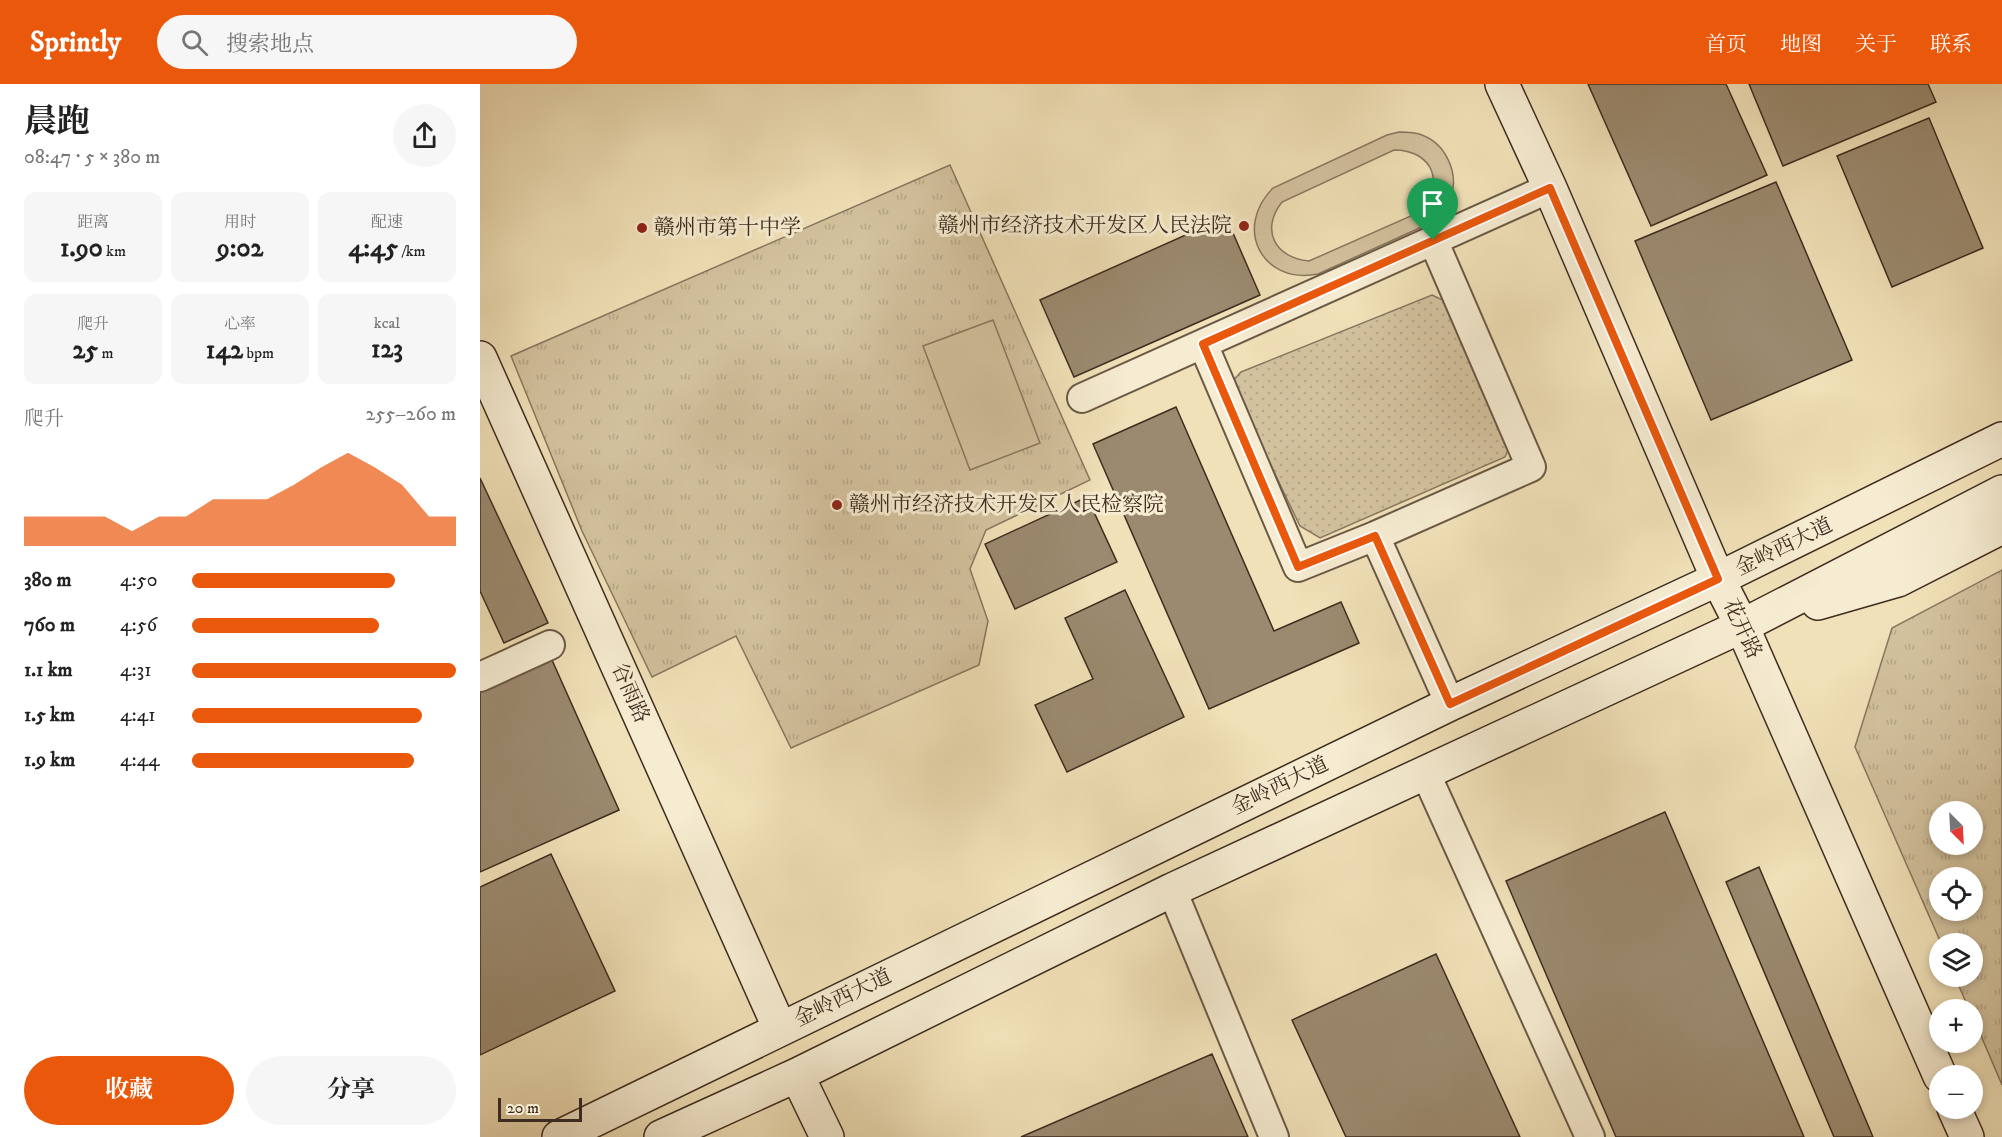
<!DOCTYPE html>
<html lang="zh">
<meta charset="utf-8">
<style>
body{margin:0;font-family:"IM FELL DW Pica","Noto Serif SC",serif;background:#f6f6f6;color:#222;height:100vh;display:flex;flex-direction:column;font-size:22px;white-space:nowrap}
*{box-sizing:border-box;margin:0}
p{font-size:20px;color:#767676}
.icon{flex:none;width:33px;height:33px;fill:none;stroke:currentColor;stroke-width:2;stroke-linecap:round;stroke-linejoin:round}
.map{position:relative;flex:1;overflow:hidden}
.sheet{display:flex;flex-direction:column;background:#fff;width:480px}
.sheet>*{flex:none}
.needle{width:39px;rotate:156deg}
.buttons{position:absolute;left:1449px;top:717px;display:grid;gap:12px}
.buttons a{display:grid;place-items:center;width:54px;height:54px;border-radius:50%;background:#fff;box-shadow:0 3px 9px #0003;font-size:30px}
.scale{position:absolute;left:18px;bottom:15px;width:84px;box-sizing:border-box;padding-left:6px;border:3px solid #3e2c20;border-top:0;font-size:16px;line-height:21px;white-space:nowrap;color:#3e2c20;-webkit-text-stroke:4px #f6ecd1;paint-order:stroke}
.pin{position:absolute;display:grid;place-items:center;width:51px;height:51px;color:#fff;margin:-62px -26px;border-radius:50% 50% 50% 0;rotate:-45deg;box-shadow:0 0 6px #0007}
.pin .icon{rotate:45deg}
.round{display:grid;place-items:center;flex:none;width:63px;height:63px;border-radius:32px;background:#f6f6f6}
.overview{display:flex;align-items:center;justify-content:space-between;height:102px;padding:0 24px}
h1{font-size:33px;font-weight:700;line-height:45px}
.stats{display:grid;grid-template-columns:repeat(3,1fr);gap:9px;height:102px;padding:6px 24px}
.stats div{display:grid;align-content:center;border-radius:12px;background:#f6f6f6;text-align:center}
.stats b{font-size:26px;font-weight:700}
.stats small{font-size:16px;font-weight:400}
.stats p{font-size:16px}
.chart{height:168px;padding:12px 24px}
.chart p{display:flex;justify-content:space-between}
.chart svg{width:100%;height:108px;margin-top:6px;fill:#ea580c;opacity:.7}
.cta{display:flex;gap:12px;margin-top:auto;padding:12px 24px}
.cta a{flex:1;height:69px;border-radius:36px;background:#ea580c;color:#fff;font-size:24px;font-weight:700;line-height:69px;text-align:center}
.cta a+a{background:#f6f6f6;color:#222}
ul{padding:0 24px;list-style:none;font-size:20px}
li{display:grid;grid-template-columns:96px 72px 1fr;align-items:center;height:45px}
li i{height:15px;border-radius:8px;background:#ea580c}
header{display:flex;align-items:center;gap:36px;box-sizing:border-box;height:84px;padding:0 30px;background:#ea580c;color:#fff}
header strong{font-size:28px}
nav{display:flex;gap:33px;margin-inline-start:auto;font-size:21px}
.search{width:420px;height:54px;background:#f6f6f6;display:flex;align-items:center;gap:15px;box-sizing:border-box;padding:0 21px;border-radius:33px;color:#767676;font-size:22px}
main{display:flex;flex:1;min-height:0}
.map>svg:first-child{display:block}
.grass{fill:url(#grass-tufts);stroke:#88775f;stroke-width:1.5;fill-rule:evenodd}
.park{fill:url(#park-dots);stroke:#88775f;stroke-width:1.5}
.pitch{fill:#d3c29e;stroke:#88775f;stroke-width:1.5;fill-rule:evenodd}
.building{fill:#9b8a6f;stroke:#3e2c20;stroke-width:1.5}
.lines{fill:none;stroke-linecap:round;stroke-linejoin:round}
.street-casing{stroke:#6b5946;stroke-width:32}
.secondary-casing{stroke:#3e2c20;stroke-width:36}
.street{stroke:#f6ecd1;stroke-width:28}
.secondary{stroke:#f6ecd1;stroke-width:33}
.route-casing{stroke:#fff;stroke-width:12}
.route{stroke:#ea580c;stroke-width:8}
.poi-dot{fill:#8f2418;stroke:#f6ecd1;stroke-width:2}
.labels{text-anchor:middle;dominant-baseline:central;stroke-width:6;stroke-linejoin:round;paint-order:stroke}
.poi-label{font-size:21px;fill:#3e2c20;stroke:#f6ecd1;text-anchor:start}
.street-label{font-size:21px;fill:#3e2c20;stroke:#f6ecd1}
</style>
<header>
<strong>Sprintly</strong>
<div class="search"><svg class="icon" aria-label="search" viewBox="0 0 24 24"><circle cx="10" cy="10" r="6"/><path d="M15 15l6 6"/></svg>搜索地点</div>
<nav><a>首页</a><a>地图</a><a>关于</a><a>联系</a></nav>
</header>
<main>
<section class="sheet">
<div class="overview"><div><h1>晨跑</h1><p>08:47 · 5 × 380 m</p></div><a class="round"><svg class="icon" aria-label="share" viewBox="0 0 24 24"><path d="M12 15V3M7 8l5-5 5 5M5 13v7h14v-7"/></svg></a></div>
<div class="stats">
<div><p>距离</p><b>1.90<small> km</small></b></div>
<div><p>用时</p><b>9:02</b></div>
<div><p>配速</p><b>4:45<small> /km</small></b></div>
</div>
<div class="stats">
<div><p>爬升</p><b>25<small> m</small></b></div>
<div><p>心率</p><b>142<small> bpm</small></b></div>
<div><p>kcal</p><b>123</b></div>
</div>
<div class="chart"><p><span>爬升</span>255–260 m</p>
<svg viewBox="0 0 160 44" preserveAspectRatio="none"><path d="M0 44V32L10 32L20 32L30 32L40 38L50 32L60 32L70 25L80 25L90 25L100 19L110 12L120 6L130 12L140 19L150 32L160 32V44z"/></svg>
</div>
<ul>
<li><b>380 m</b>4:50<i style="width:77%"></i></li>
<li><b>760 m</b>4:56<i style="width:71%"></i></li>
<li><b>1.1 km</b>4:31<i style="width:100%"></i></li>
<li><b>1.5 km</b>4:41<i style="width:87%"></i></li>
<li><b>1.9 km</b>4:44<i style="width:84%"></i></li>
</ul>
<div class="cta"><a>收藏</a><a>分享</a></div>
</section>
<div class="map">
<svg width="1522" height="1053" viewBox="0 0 1522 1053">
<defs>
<pattern id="grass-tufts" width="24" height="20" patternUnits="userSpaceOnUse" patternTransform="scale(1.5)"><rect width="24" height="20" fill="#d3c29e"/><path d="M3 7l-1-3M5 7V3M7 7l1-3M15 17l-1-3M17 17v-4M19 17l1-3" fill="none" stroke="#b6a788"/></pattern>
<pattern id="park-dots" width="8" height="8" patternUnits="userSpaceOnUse" patternTransform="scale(1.5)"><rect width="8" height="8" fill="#d3c29e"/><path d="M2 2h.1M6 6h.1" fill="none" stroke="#b6a788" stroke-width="1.8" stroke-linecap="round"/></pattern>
</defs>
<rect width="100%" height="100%" fill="#f1e1b8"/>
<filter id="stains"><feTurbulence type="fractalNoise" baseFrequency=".00333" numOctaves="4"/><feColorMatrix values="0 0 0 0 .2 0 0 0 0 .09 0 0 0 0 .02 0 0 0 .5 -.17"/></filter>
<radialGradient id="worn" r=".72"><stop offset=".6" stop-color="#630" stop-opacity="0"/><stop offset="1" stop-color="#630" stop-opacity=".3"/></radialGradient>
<path class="grass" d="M470 81 610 396 506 446 490 485 508 537 499 581 311 664 256 552 172 593 102 447 31 272Z
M1522 486V1001L1493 933 1492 926 1489 925 1475 893 1492 892V860L1461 859 1375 663 1412 544ZM1460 728H1492V760H1460ZM1460 794H1492V826H1460Z"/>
<path class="park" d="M952 211 969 219 1031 359 1025 373 840 454 820 442 751 299 761 288Z"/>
<path class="pitch" d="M919 48C927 48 935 48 942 51 966 60 979 89 971 113 966 126 956 134 946 141L838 190C782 201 753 144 793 104L907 51ZM914 66C953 66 966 100 940 128L829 177C795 174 780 146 802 118Z
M513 236 560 359 490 386 443 262Z"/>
<path class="building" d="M1108 0H1246L1287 91 1171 142Z
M1269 0H1448L1456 18 1303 82Z
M1449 34 1503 164 1412 203 1357 72Z
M1296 98 1372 276 1231 336 1155 157Z
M746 133 780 211 594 293 560 216Z
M696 323 794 547 861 518 879 559 729 625 613 360Z
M0 394 68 539 24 559 0 507Z
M607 413 637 478 535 525 505 460Z
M645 506 704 633 587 688 555 621 613 595 585 534Z
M72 576 139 726 0 788V608Z
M1185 728 1324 1053H1136L1026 797Z
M71 770 135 907 0 971V803Z
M1279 783 1393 1053H1354L1246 798Z
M956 870 1040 1053H866L812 936Z
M732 970 768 1053H541Z"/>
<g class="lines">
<g class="street-casing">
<path id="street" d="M723 260 818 483 895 452 1051 383 953 156
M602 314 1070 104
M895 452 970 620
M0 593 70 561
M945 688 1110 1053
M692 806 794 1053"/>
</g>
<g class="secondary-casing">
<path id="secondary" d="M1022 0 1070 104 1238 495 1262 542 1460 992
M0 274 300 945
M1338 519 1418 496 1522 443
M317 991 347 1053
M1474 1024 1487 1053
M79 1053 970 620 1238 495 1522 355
M181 1053 317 991 692 806 1262 542 1522 408"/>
</g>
<use href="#street" class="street"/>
<use href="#secondary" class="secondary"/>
</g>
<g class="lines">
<g class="route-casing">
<path id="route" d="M1070 104 1238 495 970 620 895 452 818 483 723 260Z"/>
</g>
<use href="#route" class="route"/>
</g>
<g class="poi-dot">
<circle cx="764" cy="142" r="6"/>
<circle cx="162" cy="144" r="6"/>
<circle cx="357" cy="421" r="6"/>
</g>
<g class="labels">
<g class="poi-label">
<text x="752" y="142" text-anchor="end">赣州市经济技术开发区人民法院</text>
<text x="174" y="144">赣州市第十中学</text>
<text x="369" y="421">赣州市经济技术开发区人民检察院</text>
</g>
<g class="street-label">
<text transform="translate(1304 463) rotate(-26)">金岭西大道</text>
<text transform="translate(1262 545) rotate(65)">花开路</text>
<text transform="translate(150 609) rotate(66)">谷雨路</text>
<text transform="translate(800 702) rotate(-26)">金岭西大道</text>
<text transform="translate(363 914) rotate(-26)">金岭西大道</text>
</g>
</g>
<rect width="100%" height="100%" filter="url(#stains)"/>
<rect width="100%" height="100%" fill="url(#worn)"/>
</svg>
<div class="buttons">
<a><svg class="needle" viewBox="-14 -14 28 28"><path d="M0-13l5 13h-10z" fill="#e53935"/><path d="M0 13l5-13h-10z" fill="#767676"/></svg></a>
<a><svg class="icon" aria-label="locate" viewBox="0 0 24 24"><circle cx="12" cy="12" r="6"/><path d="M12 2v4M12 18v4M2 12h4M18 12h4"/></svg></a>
<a><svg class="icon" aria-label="layers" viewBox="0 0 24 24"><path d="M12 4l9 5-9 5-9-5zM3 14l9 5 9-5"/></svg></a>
<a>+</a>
<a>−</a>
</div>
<div class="scale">20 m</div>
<div class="pin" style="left:953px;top:156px;background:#1e9e55"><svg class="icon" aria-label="arrive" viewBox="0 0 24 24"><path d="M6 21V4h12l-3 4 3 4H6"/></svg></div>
</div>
</main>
